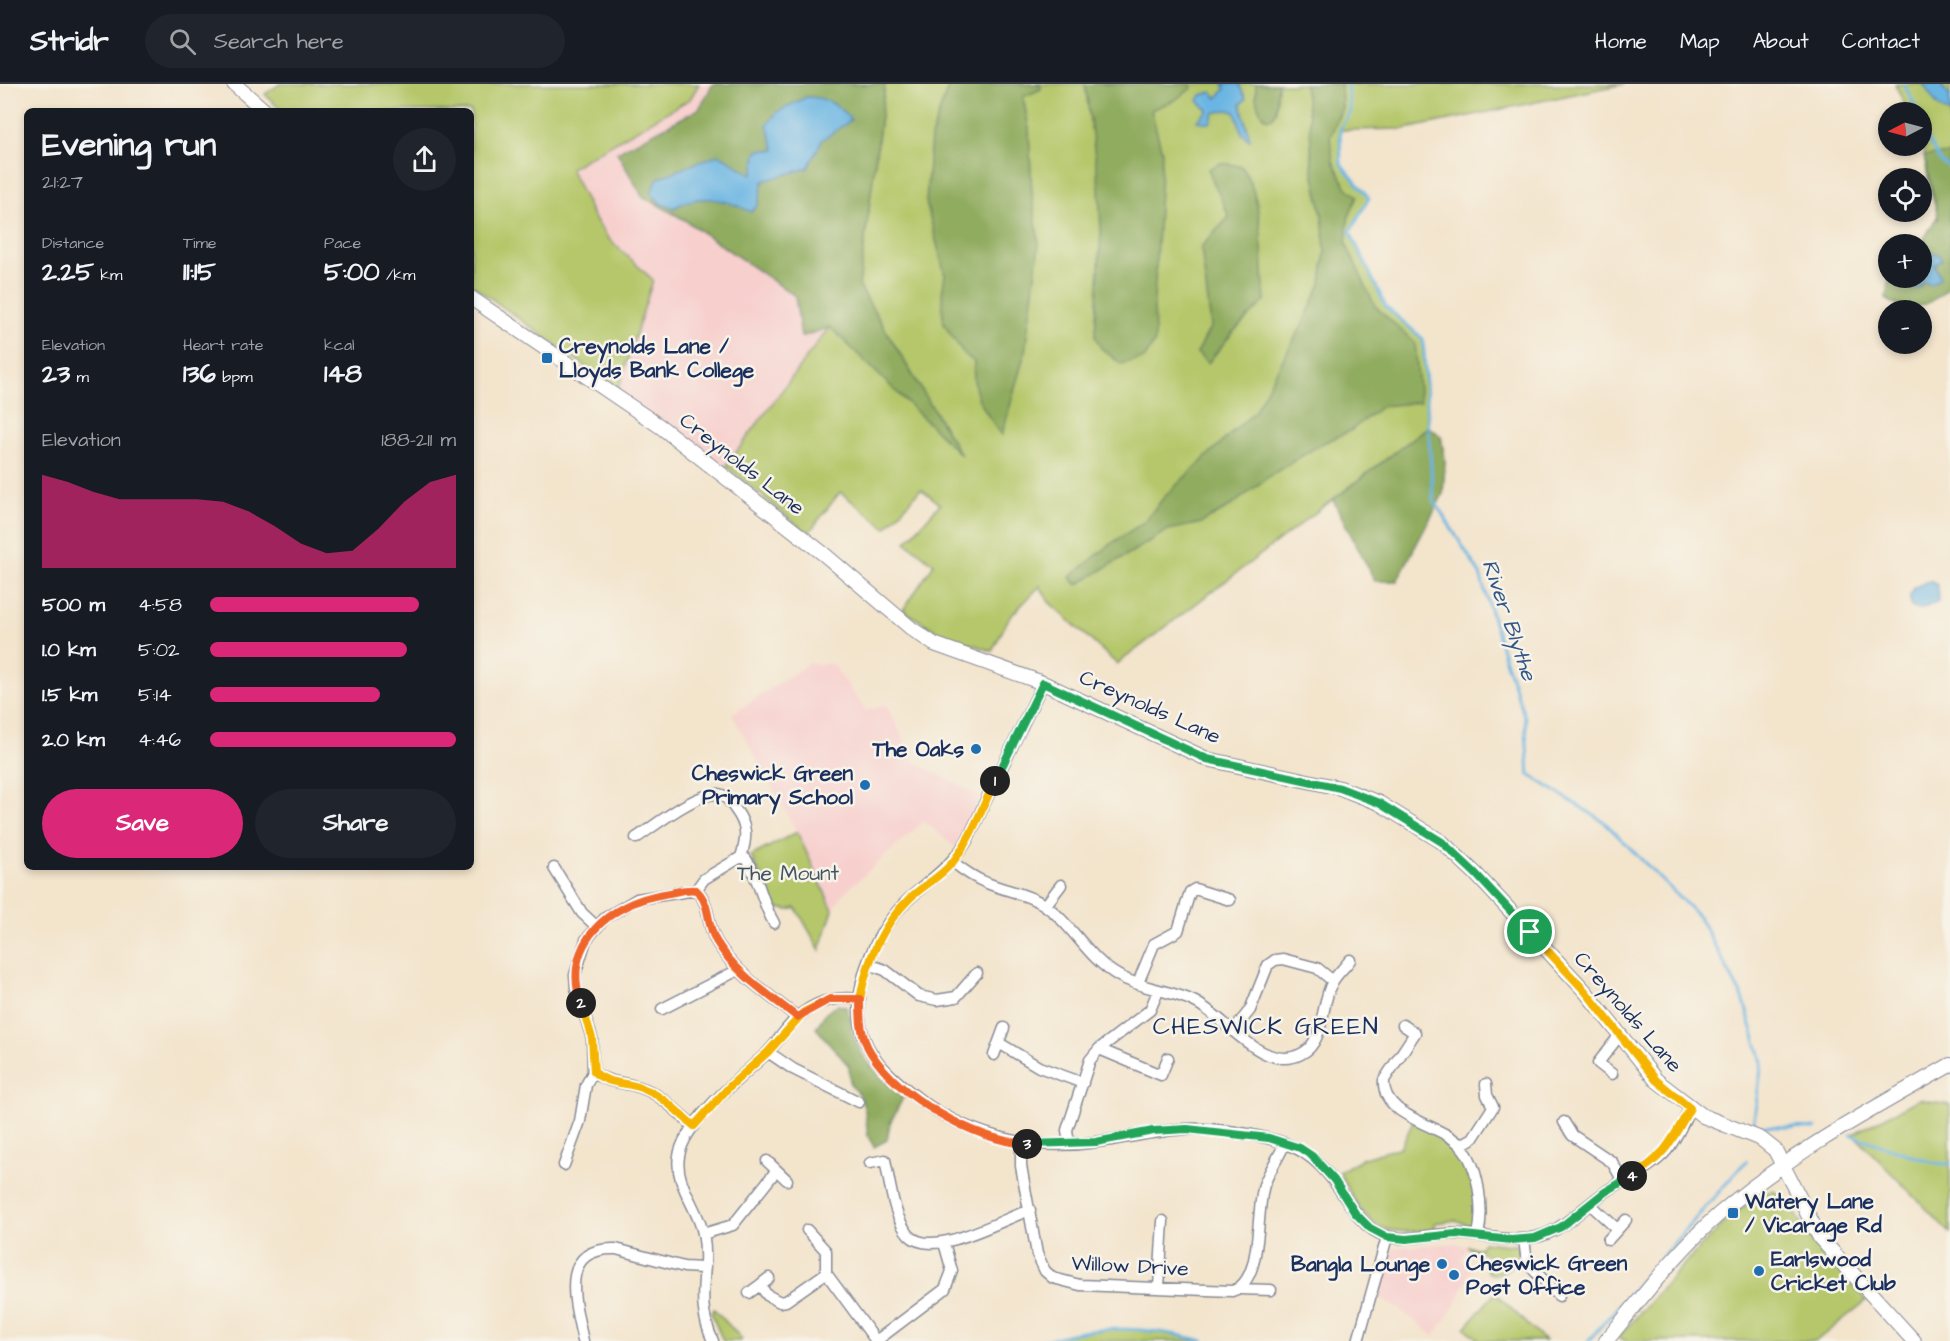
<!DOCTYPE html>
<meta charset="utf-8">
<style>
body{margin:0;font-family:"Architects Daughter",sans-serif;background:#20242c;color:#f1f3f6;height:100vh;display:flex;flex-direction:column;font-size:22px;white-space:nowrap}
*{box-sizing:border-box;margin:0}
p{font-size:20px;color:#9ea1a6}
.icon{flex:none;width:33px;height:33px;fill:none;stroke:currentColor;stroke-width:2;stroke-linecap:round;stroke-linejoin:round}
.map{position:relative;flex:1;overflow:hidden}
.panel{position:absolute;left:24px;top:24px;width:450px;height:762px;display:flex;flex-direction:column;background:#171b24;border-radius:9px;box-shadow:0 3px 9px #0003}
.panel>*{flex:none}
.needle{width:39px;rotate:264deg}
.tools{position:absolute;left:1878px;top:18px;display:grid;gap:12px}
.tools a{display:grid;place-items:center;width:54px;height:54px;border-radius:50%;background:#171b24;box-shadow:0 3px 9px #0003;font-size:30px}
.pin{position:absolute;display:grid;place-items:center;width:51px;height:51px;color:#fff;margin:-26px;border:3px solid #fff;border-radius:50%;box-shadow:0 2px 6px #0007}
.km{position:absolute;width:30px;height:30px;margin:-15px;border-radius:50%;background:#222;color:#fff;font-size:16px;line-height:30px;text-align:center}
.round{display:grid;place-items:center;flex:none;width:63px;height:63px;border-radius:32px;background:#20242c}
.summary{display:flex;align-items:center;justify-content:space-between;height:102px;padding:0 18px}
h1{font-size:33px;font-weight:700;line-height:45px}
.metrics{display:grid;grid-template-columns:repeat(3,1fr);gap:9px;height:102px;padding:6px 18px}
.metrics div{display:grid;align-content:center}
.metrics b{font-size:26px;font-weight:700}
.metrics small{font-size:16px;font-weight:400}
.metrics p{font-size:16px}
.chart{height:168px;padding:12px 18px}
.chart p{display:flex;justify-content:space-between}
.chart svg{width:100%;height:108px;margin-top:6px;fill:#db2777;opacity:.7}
.primary-button{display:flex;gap:12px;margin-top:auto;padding:12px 18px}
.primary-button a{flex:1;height:69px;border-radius:36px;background:#db2777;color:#fff;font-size:24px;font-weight:700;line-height:69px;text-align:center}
.primary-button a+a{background:#20242c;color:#f1f3f6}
ul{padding:0 18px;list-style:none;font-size:20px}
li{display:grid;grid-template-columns:96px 72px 1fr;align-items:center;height:45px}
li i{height:15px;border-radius:8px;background:#db2777}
header{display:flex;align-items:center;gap:36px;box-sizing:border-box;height:84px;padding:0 30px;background:#171b24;border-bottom:2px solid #363941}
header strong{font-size:28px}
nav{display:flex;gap:33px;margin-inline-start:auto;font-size:21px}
.search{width:420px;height:54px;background:#20242c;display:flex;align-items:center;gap:15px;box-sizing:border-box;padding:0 21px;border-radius:33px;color:#9ea1a6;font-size:22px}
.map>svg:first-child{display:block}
.built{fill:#f7d0ce}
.green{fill:#b5c76a;stroke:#687b64;stroke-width:1.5}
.forest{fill:#90ac5e;stroke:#566e5e;stroke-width:1.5}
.water{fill:#6bb5e3;stroke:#4372a0;stroke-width:1.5}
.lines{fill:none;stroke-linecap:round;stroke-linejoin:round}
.stream{stroke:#6bb5e3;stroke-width:3}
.street-casing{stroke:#878a95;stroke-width:13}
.secondary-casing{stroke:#878a95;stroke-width:16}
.street{stroke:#fff;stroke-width:10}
.secondary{stroke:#fff;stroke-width:14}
.split-1-casing{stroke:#fff;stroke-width:12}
.split-2-casing{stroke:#fff;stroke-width:12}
.split-3-casing{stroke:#fff;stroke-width:12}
.split-4-casing{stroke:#fff;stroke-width:12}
.split-5-casing{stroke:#fff;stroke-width:12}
.split-1{stroke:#22a559;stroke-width:8}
.split-2{stroke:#f5b400;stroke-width:8}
.split-3{stroke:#f0652b;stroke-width:8}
.split-4{stroke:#22a559;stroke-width:8}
.split-5{stroke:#f5b400;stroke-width:8}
.poi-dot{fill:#1f6fb2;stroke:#f7f3e8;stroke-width:2}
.labels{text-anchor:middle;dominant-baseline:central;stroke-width:5;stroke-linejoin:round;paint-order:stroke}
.poi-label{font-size:21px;font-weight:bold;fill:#1b2f5e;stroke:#f7f3e8;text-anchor:start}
.street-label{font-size:21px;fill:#1b2f5e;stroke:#f7f3e8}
.park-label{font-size:21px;fill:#425561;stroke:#f7f3e8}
.water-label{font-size:22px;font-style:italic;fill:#335786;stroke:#f7f3e8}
.quarter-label{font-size:24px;letter-spacing:1.5px;fill:#1b2f5e;stroke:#f7f3e8}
</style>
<header>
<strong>Stridr</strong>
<div class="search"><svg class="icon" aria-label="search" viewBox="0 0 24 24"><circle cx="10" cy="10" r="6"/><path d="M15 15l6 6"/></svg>Search here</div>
<nav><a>Home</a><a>Map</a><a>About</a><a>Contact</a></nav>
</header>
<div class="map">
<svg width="1950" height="1257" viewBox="0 0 1950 1257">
<rect width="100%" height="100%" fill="#f7f3e8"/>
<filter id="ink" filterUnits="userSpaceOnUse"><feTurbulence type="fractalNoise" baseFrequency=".0167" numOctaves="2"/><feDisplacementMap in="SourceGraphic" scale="12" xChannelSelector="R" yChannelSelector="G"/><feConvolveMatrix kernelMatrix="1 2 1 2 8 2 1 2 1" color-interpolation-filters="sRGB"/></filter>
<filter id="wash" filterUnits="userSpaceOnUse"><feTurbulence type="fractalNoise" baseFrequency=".008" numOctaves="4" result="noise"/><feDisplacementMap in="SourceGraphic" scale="24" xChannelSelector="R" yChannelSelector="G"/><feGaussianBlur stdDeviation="1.35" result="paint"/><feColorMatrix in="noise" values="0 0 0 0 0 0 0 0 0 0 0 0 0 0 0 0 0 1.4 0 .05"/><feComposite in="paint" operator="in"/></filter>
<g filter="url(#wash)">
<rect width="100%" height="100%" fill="#f3e4cc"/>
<path class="built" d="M699 0H885L830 242 726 382 618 306 653 196 608 154 593 132 570 84 690 15Z
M809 579 833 580 866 627 886 620 915 678 981 713 956 764 924 737 843 810 833 826 797 748 732 630Z
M1457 1159 1467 1163 1461 1177 1473 1183 1455 1221 1434 1252 1399 1225 1377 1212 1393 1164Z"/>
<path class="green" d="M280 0H699L690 15 570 84 593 132 608 154 653 196 618 306 471 200V27H282L265 10Z
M885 0H1624L1405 45 1340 46 1341 80 1369 114 1350 148 1386 223 1423 255 1428 343 1117 580 1049 518 1040 502 1009 534 992 567 941 550 903 526 934 480 906 458 940 420 921 405 886 444 840 408 808 450 726 382 830 242 959 369 859 202Z
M1895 0H1950V158C1929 118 1922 72 1922 28H1908Z
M797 748 833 826 820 866 796 824 789 826 777 824 751 772Z
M1919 1015 1950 1021V1149L1853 1050Z
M1413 1038C1424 1045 1439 1052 1449 1061 1470 1080 1480 1112 1474 1139L1469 1142 1456 1136 1435 1139V1145C1373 1154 1367 1140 1339 1088L1361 1075 1401 1063Z
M1773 1107 1786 1115 1814 1158 1866 1217 1816 1257H1626L1618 1253C1648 1222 1737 1112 1773 1107Z
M1483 1158 1519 1162 1520 1173C1511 1181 1502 1194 1489 1189L1485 1181 1489 1172 1467 1163 1480 1164Z
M1495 1209 1545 1257H1475L1477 1254 1465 1244Z
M714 1225 742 1255 741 1257H723L711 1229Z
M1126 1245 1159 1248 1204 1257H1041L1082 1248Z"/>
<path class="forest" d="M713 0H885L859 202 961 371 830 243 801 253 795 212 683 135 642 112 617 68 699 25Z
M949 0H1040L1041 5 1023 13 1029 45 1032 111 1039 160 1025 268 1002 351C983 325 971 311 974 278L964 270 943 239 942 210 945 191 926 118 931 53Z
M1085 0H1190L1192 4 1175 16 1151 26 1162 68 1154 216 1155 257 1145 274 1121 280 1101 264 1095 252 1101 147 1099 101Z
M1256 0H1278L1276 26 1273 33 1267 35C1256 26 1255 13 1256 0Z
M1304 0H1341L1342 24 1330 53 1333 77 1347 104 1357 112 1348 135 1346 160 1375 222 1415 259 1420 318 1382 322 1350 347 1321 360 1271 391 1228 424 1201 439 1168 446 1077 501 1070 493 1112 459 1144 438 1165 412 1254 328 1302 241 1321 200 1325 166 1322 131 1312 82 1310 40Z
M1950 70V202C1930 222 1911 231 1886 215L1889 194H1922L1921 160 1937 133 1939 136 1924 72Z
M1221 79 1241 82C1265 112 1261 178 1265 217L1233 248 1208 279 1197 269 1211 242 1201 163 1229 133 1208 85Z
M1428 343 1441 352 1445 377 1443 410 1397 497H1375L1333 416Z
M837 921 845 922C853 932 850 946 856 958 865 980 886 998 903 1014L890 1039 887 1056 874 1063 868 1052 865 1026 860 1012 850 1000 849 982 816 944 825 930Z"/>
<path class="water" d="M1223 0H1239L1246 15 1241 20 1250 55 1249 56 1242 49 1235 28 1227 26 1214 29 1210 39 1197 37 1208 26 1198 17 1201 11 1212 8 1217 14 1225 5Z
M1923 0H1940L1950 12V30L1938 22Z
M806 13C827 13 837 20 851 36L822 56 808 84 763 97 758 121 751 128C725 115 700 108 674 124L661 120 651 109 658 94 717 71C732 74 739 86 753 90L756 70 759 66H775L767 41 777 28Z
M1932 169 1939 170 1942 176 1935 181 1940 194 1931 201 1924 198 1918 205H1911L1912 194H1922L1926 174Z
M1929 497 1937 501 1938 518 1919 526 1911 523 1910 512 1913 504Z"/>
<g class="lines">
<path class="stream" d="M1347 0 1350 28 1340 45 1341 80 1369 114 1350 148 1386 223 1423 255 1433 415 1480 490 1504 573 1525 634 1529 691 1603 737 1699 833 1743 914 1762 978 1753 1042 1816 1044
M1904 0 1918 28
M1922 46 1940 77 1950 84
M1851 1051 1931 1078 1950 1081
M1041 1257C1055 1254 1068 1250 1082 1248 1122 1241 1166 1247 1204 1257
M1588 1257 1746 1077"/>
</g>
</g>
<g filter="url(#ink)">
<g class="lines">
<g class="street-casing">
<path id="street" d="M1043 599C1025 636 1007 673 989 710 981 726 974 745 965 760 950 783 931 795 911 813 878 843 852 897 861 943 866 971 889 991 910 1008 963 1051 1028 1068 1097 1058 1127 1054 1155 1047 1185 1045 1212 1044 1241 1048 1267 1054 1305 1062 1326 1083 1346 1115 1354 1126 1361 1138 1373 1146 1396 1161 1421 1151 1446 1150 1477 1148 1506 1160 1536 1153 1563 1147 1582 1124 1604 1109 1625 1094 1650 1086 1667 1066 1677 1054 1683 1038 1690 1024
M636 754C654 742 697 708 718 710 726 711 731 719 735 725 748 742 747 754 741 773L704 795 696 806
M741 773 746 775C759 794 762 819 774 839
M953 778C964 787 974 794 987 799 1006 807 1025 809 1043 820 1072 839 1088 875 1119 892 1142 905 1169 906 1193 917 1225 931 1262 990 1301 970 1326 958 1320 919 1333 897 1337 890 1345 883 1350 876
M554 784 582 829 596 842
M1045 822 1061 801
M868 880 885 886 919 912 937 916 956 913 977 889
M1138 899 1154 860 1178 847 1190 808 1195 805 1230 816
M662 925 738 886
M1403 941 1415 949 1384 996C1381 1034 1442 1040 1461 1062 1479 1082 1484 1126 1478 1151
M1233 947 1250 926 1268 881 1275 876 1283 875 1317 884 1333 897
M999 959 1039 983 1083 999
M1099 965 1161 991 1168 974
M768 968 793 985 859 1018
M994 971 1004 944
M1612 990 1598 979 1619 952
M1564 1038 1572 1051 1612 1078 1623 1097
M694 1042C677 1028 660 1009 639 1003 623 998 607 999 593 988L592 954 576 904 575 891 586 856 605 834 637 815 696 806C711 819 706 840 716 857 736 890 768 910 797 933
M1021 1059V1082L1037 1170 1045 1187 1053 1194 1080 1201 1232 1207C1264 1197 1255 1130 1264 1101 1269 1087 1279 1073 1285 1059
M1069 1060 1067 1046 1090 976 1099 965 1150 926 1158 907
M1461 1061 1473 1054 1493 1023 1487 1011 1486 1000
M767 1077 787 1096
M870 1079 885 1076C890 1098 893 1133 909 1151 932 1176 1002 1135 1030 1126
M564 1081 580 1037 586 1001 593 988
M1590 1120 1617 1145
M807 1146 826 1167V1189
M703 1150 733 1141 776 1087
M1524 1155 1527 1179 1559 1212
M1608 1156 1626 1136
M769 1194 760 1201 767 1211 780 1218 786 1217 826 1189 876 1257
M1159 1203 1163 1137
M1239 1205 1271 1206
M749 1209 760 1201
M583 1257C575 1219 557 1163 616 1165L684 1183 702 1184
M713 1257C693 1214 711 1189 703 1149 698 1124 674 1099 679 1072 684 1038 742 992 767 969 780 956 789 938 804 928 822 915 838 913 860 915
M876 1257 945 1205 952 1187 944 1159
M1358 1257 1387 1153"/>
</g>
<g class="secondary-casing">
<path id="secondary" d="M234 0 265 27
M471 214 661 343 825 471 912 545 934 560 1043 599 1207 675 1340 704 1379 719 1442 758 1475 789 1585 907 1656 996 1703 1032 1761 1055 1775 1066 1820 1154 1914 1257
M1606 1257C1641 1215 1676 1168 1718 1131 1787 1071 1871 1026 1950 981"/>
</g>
<use href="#street" class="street"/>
<use href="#secondary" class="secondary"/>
</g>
</g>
<g class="lines" filter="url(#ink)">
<g class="split-1-casing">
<path id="split-1" d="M995 697 1043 599 1207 675 1340 704 1379 719 1442 758 1475 789 1530 848"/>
</g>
<g class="split-2-casing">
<path id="split-2" d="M581 919 592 954 594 988C607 1000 623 998 639 1003 660 1009 678 1028 694 1042L730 1002 768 968 804 928 830 915H860C867 877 881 842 910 814 923 802 940 793 952 779 971 755 982 724 995 697"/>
</g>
<g class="split-3-casing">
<path id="split-3" d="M581 919C561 859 610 819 664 810 674 809 686 804 696 806 711 819 706 840 716 857 736 890 768 910 797 933L830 915H860C860 934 860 952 871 969 899 1013 974 1056 1027 1060"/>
</g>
<g class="split-4-casing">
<path id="split-4" d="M1027 1060 1096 1058 1153 1047 1187 1045 1269 1054 1300 1064 1312 1072 1334 1096 1355 1129 1370 1144 1387 1153 1406 1155 1456 1150 1511 1156 1535 1154 1561 1143 1605 1108 1632 1092"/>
</g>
<g class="split-5-casing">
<path id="split-5" d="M1530 848 1585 907 1656 996 1690 1024C1672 1056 1665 1073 1632 1092"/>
</g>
<use href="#split-1" class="split-1"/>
<use href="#split-2" class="split-2"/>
<use href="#split-3" class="split-3"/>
<use href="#split-4" class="split-4"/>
<use href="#split-5" class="split-5"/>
</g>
<g class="poi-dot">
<rect x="541" y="268" width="12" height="12" rx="3"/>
<circle cx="976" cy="665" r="6"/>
<circle cx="865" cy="701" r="6"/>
<rect x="1727" y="1123" width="12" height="12" rx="3"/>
<circle cx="1442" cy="1180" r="6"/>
<circle cx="1759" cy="1187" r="6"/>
<circle cx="1454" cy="1191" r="6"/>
</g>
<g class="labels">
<g class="poi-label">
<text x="559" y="262">Creynolds Lane /<tspan x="559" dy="24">Lloyds Bank College</tspan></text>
<text x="964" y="665" text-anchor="end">The Oaks</text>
<text x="853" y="689" text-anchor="end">Cheswick Green<tspan x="853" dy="24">Primary School</tspan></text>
<text x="1745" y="1117">Watery Lane<tspan x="1745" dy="24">/ Vicarage Rd</tspan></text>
<text x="1771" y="1175">Earlswood<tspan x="1771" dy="24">Cricket Club</tspan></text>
<text x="1466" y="1179">Cheswick Green<tspan x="1466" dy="24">Post Office</tspan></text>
<text x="1430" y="1180" text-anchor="end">Bangla Lounge</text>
</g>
<g class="street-label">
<text transform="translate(742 380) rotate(38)">Creynolds Lane</text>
<text transform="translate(1150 623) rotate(24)">Creynolds Lane</text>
<text transform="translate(1628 928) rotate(49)">Creynolds Lane</text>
<text transform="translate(1130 1182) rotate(3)">Willow Drive</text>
</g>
<g class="park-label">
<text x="788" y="789">The Mount</text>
</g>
<g class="water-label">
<text transform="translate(1509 536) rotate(71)">River Blythe</text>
</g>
<g class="quarter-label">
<text x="1266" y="943">CHESWICK GREEN</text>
</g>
</g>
</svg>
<div class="tools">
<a><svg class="needle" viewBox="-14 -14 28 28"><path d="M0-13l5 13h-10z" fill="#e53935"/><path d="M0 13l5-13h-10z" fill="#9ea1a6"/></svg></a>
<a><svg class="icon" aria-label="locate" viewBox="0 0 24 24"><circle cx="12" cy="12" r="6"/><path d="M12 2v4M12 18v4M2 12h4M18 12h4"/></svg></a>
<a>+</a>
<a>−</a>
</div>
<div class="pin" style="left:1530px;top:848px;background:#1e9e55"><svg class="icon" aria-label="arrive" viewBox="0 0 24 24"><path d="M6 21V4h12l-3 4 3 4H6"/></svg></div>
<b class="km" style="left:995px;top:697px">1</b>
<b class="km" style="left:581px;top:919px">2</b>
<b class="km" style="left:1027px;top:1060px">3</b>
<b class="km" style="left:1632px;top:1092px">4</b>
<section class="panel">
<div class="summary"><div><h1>Evening run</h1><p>21:27</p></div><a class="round"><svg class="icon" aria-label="share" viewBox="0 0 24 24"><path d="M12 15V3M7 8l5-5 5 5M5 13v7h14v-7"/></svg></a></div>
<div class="metrics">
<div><p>Distance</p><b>2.25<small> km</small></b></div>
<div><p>Time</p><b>11:15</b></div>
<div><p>Pace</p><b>5:00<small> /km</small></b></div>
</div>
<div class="metrics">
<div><p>Elevation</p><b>23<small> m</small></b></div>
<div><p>Heart rate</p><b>136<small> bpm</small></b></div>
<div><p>kcal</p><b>148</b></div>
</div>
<div class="chart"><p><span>Elevation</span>188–211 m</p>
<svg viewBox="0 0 160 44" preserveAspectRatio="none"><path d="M0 44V6L10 9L20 13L30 16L40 16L50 16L60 16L70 17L80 21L90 27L100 34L110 38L120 37L130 28L140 17L150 9L160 6V44z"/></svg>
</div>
<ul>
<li><b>500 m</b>4:58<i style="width:85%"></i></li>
<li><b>1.0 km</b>5:02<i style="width:80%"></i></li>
<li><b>1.5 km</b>5:14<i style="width:69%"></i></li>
<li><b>2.0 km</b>4:46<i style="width:100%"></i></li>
</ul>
<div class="primary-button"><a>Save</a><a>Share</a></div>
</section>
</div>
